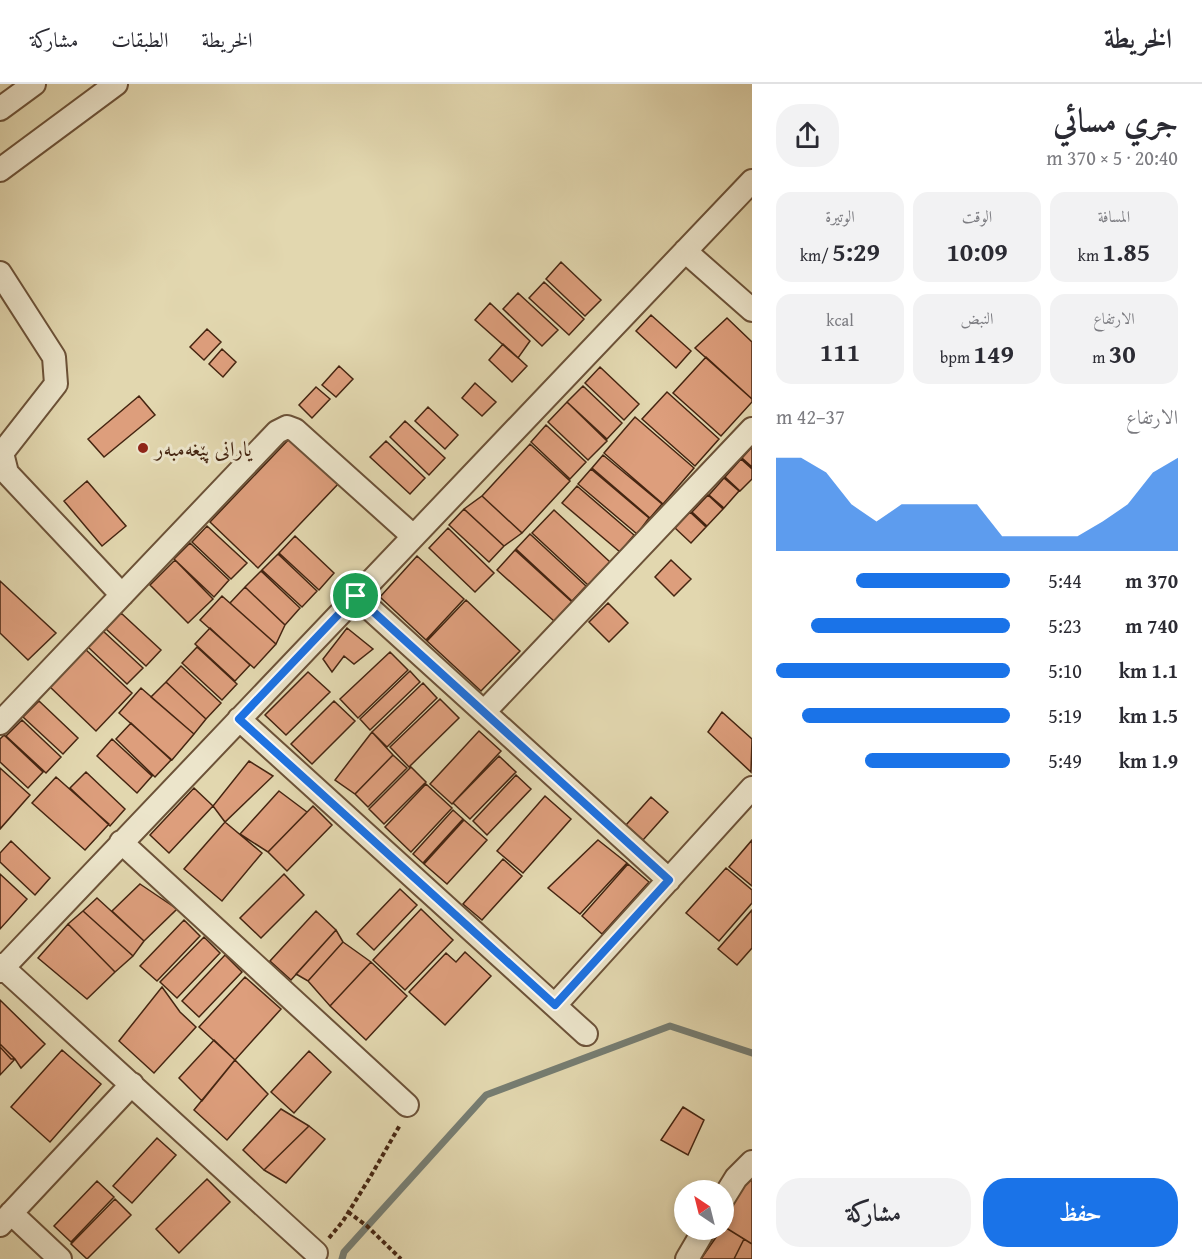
<!DOCTYPE html>
<html lang="ar">
<meta charset="utf-8">
<style>
body{margin:0;font-family:"Gentium Book Plus",Amiri,serif;background:#f2f2f3;color:#2b2b33;direction:rtl;height:100vh;display:flex;flex-direction:column;font-size:22px;white-space:nowrap}
*{box-sizing:border-box;margin:0}
p{font-size:20px;color:#7c7c81}
.icon{flex:none;width:33px;height:33px;fill:none;stroke:currentColor;stroke-width:2;stroke-linecap:round;stroke-linejoin:round}
.map{position:relative;flex:1;overflow:hidden;direction:ltr}
.sheet{display:flex;flex-direction:column;background:#fff;width:450px}
.sheet>*{flex:none}
.needle{width:39px;rotate:325deg}
.controls{position:absolute;left:674px;top:1096px;display:grid;gap:12px}
.controls a{display:grid;place-items:center;width:60px;height:60px;border-radius:50%;background:#fff;box-shadow:0 3px 9px #0003;font-size:30px}
.pin{position:absolute;display:grid;place-items:center;width:51px;height:51px;color:#fff;margin:-26px;border:3px solid #fff;border-radius:50%;box-shadow:0 2px 6px #0007}
.round{display:grid;place-items:center;flex:none;width:63px;height:63px;border-radius:24px;background:#f2f2f3}
.head{display:flex;align-items:center;justify-content:space-between;height:102px;padding:0 24px}
h1{font-size:33px;font-weight:600;line-height:45px}
.stats{display:grid;grid-template-columns:repeat(3,1fr);gap:9px;height:102px;padding:6px 24px}
.stats div{display:grid;align-content:center;border-radius:15px;background:#f2f2f3;text-align:center}
.stats b{font-size:26px;font-weight:600}
.stats small{font-size:16px;font-weight:400}
.stats p{font-size:16px}
.chart{height:168px;padding:12px 24px}
.chart p{display:flex;justify-content:space-between}
.chart svg{width:100%;height:108px;margin-top:6px;fill:#1a73e8;opacity:.7}
.action{display:flex;gap:12px;margin-top:auto;padding:12px 24px}
.action a{flex:1;height:69px;border-radius:24px;background:#1a73e8;color:#fff;font-size:24px;font-weight:600;line-height:69px;text-align:center}
.action a+a{background:#f2f2f3;color:#2b2b33}
ul{padding:0 24px;list-style:none;font-size:20px}
li{display:grid;grid-template-columns:96px 72px 1fr;align-items:center;height:45px}
li i{height:15px;border-radius:8px;background:#1a73e8}
header{display:flex;align-items:center;gap:36px;box-sizing:border-box;height:84px;padding:0 30px;background:#fff;border-bottom:2px solid #e1e1e2}
header strong{font-size:28px}
nav{display:flex;gap:33px;margin-inline-start:auto;font-size:21px}
main{display:flex;flex:1;min-height:0}
.map>svg:first-child{display:block}
.lines{fill:none;stroke-linecap:round;stroke-linejoin:round}
.stream{stroke:#767d72;stroke-width:7}
.building{fill:#dd9e7c;stroke:#452511;stroke-width:1.5}
.minor-casing{stroke:#6c5238;stroke-width:26}
.path{stroke:#452511;stroke-width:4;stroke-dasharray:4.5 3;stroke-linecap:butt}
.minor{stroke:#ece5cb;stroke-width:22}
.route-casing{stroke:#fff;stroke-width:12}
.route{stroke:#1a73e8;stroke-width:8}
.poi-dot{fill:#8f2418;stroke:#ece5cb;stroke-width:2}
.labels{text-anchor:middle;dominant-baseline:central;stroke-width:6;stroke-linejoin:round;paint-order:stroke}
.poi-label{font-size:21px;fill:#452511;stroke:#ece5cb;text-anchor:start}
</style>
<header>
<strong>الخريطة</strong>
<nav><a>الخريطة</a><a>الطبقات</a><a>مشاركة</a></nav>
</header>
<main>
<section class="sheet">
<div class="head"><div><h1>جري مسائي</h1><p>20:40 · 5 × 370 m</p></div><a class="round"><svg class="icon" aria-label="share" viewBox="0 0 24 24"><path d="M12 15V3M7 8l5-5 5 5M5 13v7h14v-7"/></svg></a></div>
<div class="stats">
<div><p>المسافة</p><b>1.85<small> km</small></b></div>
<div><p>الوقت</p><b>10:09</b></div>
<div><p>الوتيرة</p><b>5:29<small> /km</small></b></div>
</div>
<div class="stats">
<div><p>الارتفاع</p><b>30<small> m</small></b></div>
<div><p>النبض</p><b>149<small> bpm</small></b></div>
<div><p>kcal</p><b>111</b></div>
</div>
<div class="chart"><p><span>الارتفاع</span>37–42 m</p>
<svg viewBox="0 0 160 44" preserveAspectRatio="none"><path d="M0 44V6L10 6L20 12L30 25L40 32L50 25L60 25L70 25L80 25L90 38L100 38L110 38L120 38L130 32L140 25L150 12L160 6V44z"/></svg>
</div>
<ul>
<li><b>370 m</b>5:44<i style="width:66%"></i></li>
<li><b>740 m</b>5:23<i style="width:85%"></i></li>
<li><b>1.1 km</b>5:10<i style="width:100%"></i></li>
<li><b>1.5 km</b>5:19<i style="width:89%"></i></li>
<li><b>1.9 km</b>5:49<i style="width:62%"></i></li>
</ul>
<div class="action"><a>حفظ</a><a>مشاركة</a></div>
</section>
<div class="map">
<svg width="752" height="1175" viewBox="0 0 752 1175">
<rect width="100%" height="100%" fill="#e2d7af"/>
<filter id="stains"><feTurbulence type="fractalNoise" baseFrequency=".00333" numOctaves="4"/><feColorMatrix values="0 0 0 0 .2 0 0 0 0 .09 0 0 0 0 .02 0 0 0 .5 -.17"/></filter>
<radialGradient id="worn" r=".72"><stop offset=".6" stop-color="#630" stop-opacity="0"/><stop offset="1" stop-color="#630" stop-opacity=".3"/></radialGradient>
<g class="lines">
<path class="stream" d="M342 1175 344 1168 486 1011 670 942 752 969"/>
</g>
<path class="building" d="M561 178 601 216 585 232 546 195Z
M544 198 584 235 569 251 529 214Z
M518 209 558 246 542 262 503 225Z
M490 219 530 257 518 274 475 236Z
M651 231 691 267 676 284 636 247Z
M727 234 752 258V315L695 264Z
M207 245 221 258 204 276 190 263Z
M503 260 527 282 512 298 489 276Z
M222 265 236 278 223 293 209 280Z
M706 273 752 315V318L721 352 673 309Z
M339 282 353 295 336 313 322 301Z
M600 283 639 320 624 336 585 299Z
M475 299 496 318 482 332 462 314Z
M583 302 622 339 607 355 567 318Z
M316 303 330 315 312 334 299 321Z
M667 308 719 355 695 382 642 335Z
M139 312 155 331 104 373 88 355Z
M567 318 607 357 588 376 548 338Z
M428 323 458 351 445 365 415 337Z
M635 333 694 384 663 420 604 369Z
M405 337 445 374 429 391 390 353Z
M546 341 586 378 570 395 531 358Z
M292 352 340 398 258 484 210 438Z
M386 357 425 394 410 410 370 373Z
M530 360 570 397 522 449 482 412Z
M752 363V383L742 374Z
M603 371 662 420 650 434 592 384Z
M741 375 752 385V395L740 407 725 393Z
M591 385 649 434 637 450 578 400Z
M724 394 739 407 724 424 709 411Z
M87 397 126 442 102 462 64 417Z
M577 402 634 451 620 468 562 419Z
M708 411 723 425 707 442 692 428Z
M482 412 522 449 504 462 464 425Z
M464 425 504 462 489 478 449 441Z
M554 426 610 478 588 501 532 449Z
M690 428 706 443 691 459 675 444Z
M207 442 247 479 231 495 192 458Z
M448 444 494 489 475 508 429 464Z
M530 450 586 502 572 517 516 465Z
M295 452 334 489 319 506 279 469Z
M190 459 229 496 214 513 174 475Z
M515 466 572 518 554 537 497 486Z
M278 470 317 507 302 523 262 486Z
M417 472 464 515 426 556 380 513Z
M175 476 213 515 188 539 150 501Z
M671 476 691 495 674 512 655 493Z
M261 487 300 524 285 541 245 503Z
M0 497 56 549 28 576 0 549Z
M245 503 285 541 276 560 230 519Z
M222 512 276 560 254 584 200 536Z
M466 516 520 567 481 607 427 557Z
M608 519 628 539 609 558 589 538Z
M121 529 161 566 146 582 106 545Z
M210 544 250 581 235 597 195 560Z
M347 544 373 565 354 580 344 572 332 588 323 575Z
M103 547 143 584 127 600 88 563Z
M197 563 237 600 222 616 182 579Z
M84 564 132 609 96 647 48 601Z
M390 568 408 586 358 634 340 615Z
M181 582 221 619 206 635 166 598Z
M410 587 420 598 370 646 360 635Z
M308 588 330 608 286 651 265 631Z
M166 598 206 635 194 650 151 613Z
M423 599 437 614 387 663 372 648Z
M141 604 194 650 172 676 119 629Z
M440 615 459 634 409 683 390 663Z
M39 617 78 654 63 670 23 633Z
M334 617 355 637 312 680 291 660Z
M722 628 752 655 751 688 708 648Z
M22 636 61 673 46 689 6 652Z
M131 639 171 676 155 693 116 655Z
M479 647 501 667 452 720 430 700Z
M372 648 393 671 355 710 335 696Z
M4 651 43 688 28 704 0 678V655Z
M112 655 152 692 137 709 97 672Z
M393 671 407 684 368 723 355 710Z
M499 672 516 688 470 735 453 719Z
M249 677 273 692 225 738 213 722Z
M411 683 426 698 384 740 369 725Z
M0 684 30 711 0 745Z
M86 688 125 725 110 742 70 704Z
M516 691 531 705 487 751 473 737Z
M56 693 109 740 85 766 32 719Z
M426 700 452 724 411 768 385 743Z
M194 704 213 722 169 769 150 751Z
M279 707 307 728 268 768 240 750Z
M545 712 571 735 523 789 497 767Z
M651 713 668 728 643 756 626 741Z
M313 722 332 741 287 787 268 768Z
M453 726 463 735 423 779 413 770Z
M464 736 487 756 447 800 424 780Z
M225 738 262 769 222 817 184 785Z
M598 756 627 779 580 830 548 804Z
M752 756V802L729 783Z
M11 757 50 794 35 811 0 778V769Z
M503 775 522 792 482 836 463 820Z
M628 780 649 798 602 850 582 832Z
M726 784 752 806V819L719 857 686 829Z
M0 790 27 815 0 845Z
M284 790 304 811 261 854 240 834Z
M140 800 177 825 144 857 112 827Z
M400 805 417 821 374 866 357 850Z
M97 814 144 857 133 872 83 827Z
M421 825 453 856 405 906 373 876Z
M752 826V864L737 881 718 865Z
M83 827 133 872 115 888 68 840Z
M316 827 336 846 291 896 270 877Z
M184 836 200 852 157 897 140 882Z
M68 840 115 888 87 915 38 874Z
M336 846 343 858 308 897 296 890Z
M204 853 220 869 177 914 160 898Z
M343 858 371 878 330 922 308 897Z
M465 868 491 892 445 941 409 908 446 869 456 878Z
M225 871 242 888 199 933 182 917Z
M371 878 407 912 366 956 330 922Z
M245 893 281 925 235 976 199 943Z
M162 903 180 928 196 943 154 989 119 957Z
M0 916 45 960 21 984 15 975H11L0 963Z
M214 956 235 976 202 1017 179 994Z
M0 960 15 975 0 991Z
M62 966 101 1000 50 1058 11 1023Z
M309 967 331 988 294 1029 271 1008Z
M235 976 268 1010 227 1056 194 1026Z
M683 1023 704 1036 688 1071 661 1056Z
M281 1025 309 1042 264 1086 243 1066Z
M309 1042 325 1055 286 1099 264 1086Z
M157 1054 176 1071 132 1119 113 1102Z
M735 1088 752 1097V1160L723 1142V1107Z
M207 1095 230 1118 179 1169 156 1145Z
M97 1097 114 1113 71 1158 54 1142Z
M115 1115 131 1131 87 1175 71 1160Z
M723 1142 744 1155 734 1175H701L721 1146H723Z
M744 1155 752 1160V1175H734Z"/>
<g class="lines">
<g class="minor-casing">
<path id="minor" d="M0 25 34 0
M0 86 116 0
M685 167 752 226
M0 189 54 273 56 300 2 369 7 389 122 511
M356 512 669 796
M484 628 752 345
M239 635 586 950
M0 639 277 348 287 343 295 346 413 452
M121 758 407 1021
M0 881 316 1169
M0 887 752 97
M555 921 752 704
M723 1115 736 1094 752 1078
M11 1129 60 1175
M0 1141 132 1000
M687 1175 704 1146"/>
</g>
<path class="path" d="M348 1128 367 1142 401 1175
M329 1154 343 1137 369 1095 400 1041"/>
<use href="#minor" class="minor"/>
</g>
<g class="lines">
<g class="route-casing">
<path id="route" d="M356 512 669 796 555 921 239 635Z"/>
</g>
<use href="#route" class="route"/>
</g>
<circle class="poi-dot" cx="143" cy="364" r="6"/>
<g class="labels">
<g class="poi-label">
<text x="155" y="364">یارانی پێغەمبەر</text>
</g>
</g>
<rect width="100%" height="100%" filter="url(#stains)"/>
<rect width="100%" height="100%" fill="url(#worn)"/>
</svg>
<div class="controls">
<a><svg class="needle" viewBox="-14 -14 28 28"><path d="M0-13l5 13h-10z" fill="#e53935"/><path d="M0 13l5-13h-10z" fill="#7c7c81"/></svg></a>
</div>
<div class="pin" style="left:356px;top:512px;background:#1e9e55"><svg class="icon" aria-label="arrive" viewBox="0 0 24 24"><path d="M6 21V4h12l-3 4 3 4H6"/></svg></div>
</div>
</main>
